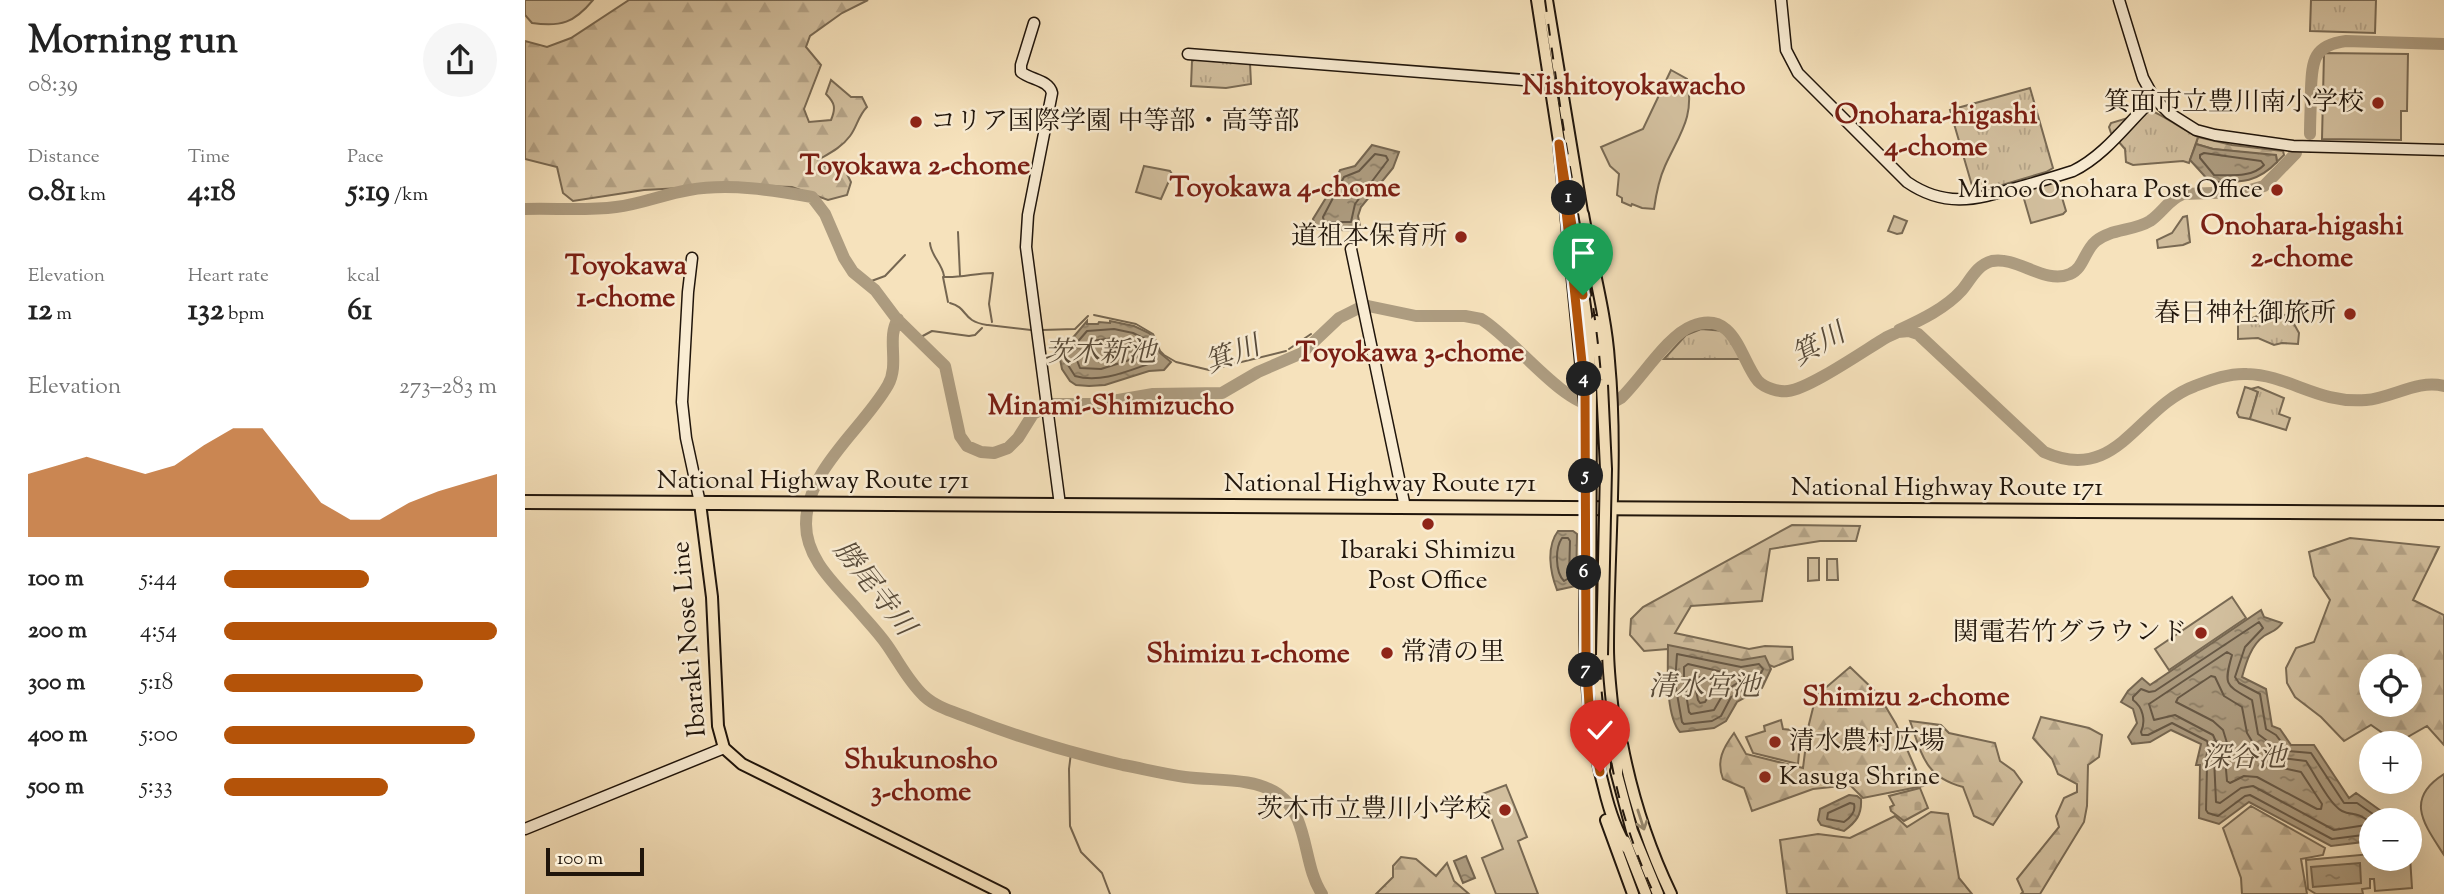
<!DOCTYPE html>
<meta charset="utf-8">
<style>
body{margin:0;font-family:"Sorts Mill Goudy","Noto Serif JP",serif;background:#f6f6f6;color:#222;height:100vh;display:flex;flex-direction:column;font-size:26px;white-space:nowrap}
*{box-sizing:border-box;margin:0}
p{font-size:23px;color:#767676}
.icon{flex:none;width:38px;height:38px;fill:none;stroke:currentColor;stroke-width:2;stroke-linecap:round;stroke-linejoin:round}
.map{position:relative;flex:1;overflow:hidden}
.panel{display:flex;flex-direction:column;background:#fff;width:525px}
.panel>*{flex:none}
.controls{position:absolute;left:1834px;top:654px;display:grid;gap:14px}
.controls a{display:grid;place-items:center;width:63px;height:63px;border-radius:50%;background:#fff;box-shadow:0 7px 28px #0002;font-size:35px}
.scale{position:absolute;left:21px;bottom:18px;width:98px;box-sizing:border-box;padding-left:7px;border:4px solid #20150b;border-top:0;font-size:19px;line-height:24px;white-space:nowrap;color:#20150b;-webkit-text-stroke:5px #f9ecd3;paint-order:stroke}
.pin{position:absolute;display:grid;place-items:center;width:60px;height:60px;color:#fff;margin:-72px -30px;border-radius:50% 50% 50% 0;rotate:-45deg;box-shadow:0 0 7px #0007}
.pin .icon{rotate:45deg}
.km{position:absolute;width:35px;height:35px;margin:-18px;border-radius:50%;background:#222;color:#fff;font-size:19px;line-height:35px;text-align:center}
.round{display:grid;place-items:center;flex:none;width:74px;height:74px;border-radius:37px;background:#f6f6f6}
.head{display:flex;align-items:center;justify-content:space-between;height:119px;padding:0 28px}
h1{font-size:38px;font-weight:700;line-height:52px}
.stats{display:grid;grid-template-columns:repeat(3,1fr);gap:10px;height:119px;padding:7px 28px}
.stats div{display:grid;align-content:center}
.stats b{font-size:30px;font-weight:700}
.stats small{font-size:19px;font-weight:400}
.stats p{font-size:19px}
.chart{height:196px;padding:14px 28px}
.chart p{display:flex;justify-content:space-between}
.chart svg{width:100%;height:126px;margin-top:7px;fill:#b45309;opacity:.7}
ul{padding:0 28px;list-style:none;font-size:23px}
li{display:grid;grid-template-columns:112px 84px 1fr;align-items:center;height:52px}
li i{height:18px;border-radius:9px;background:#b45309}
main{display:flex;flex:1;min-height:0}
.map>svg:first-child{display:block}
.green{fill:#d2bf9e;stroke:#796a54;stroke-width:2}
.forest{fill:url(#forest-firs);stroke:#796a54;stroke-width:2;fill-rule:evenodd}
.cemetery{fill:url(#cemetery-stones);stroke:#796a54;stroke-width:2}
.park{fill:url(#park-tufts);stroke:#796a54;stroke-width:2}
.water{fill:url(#water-ripples);stroke:#756651;stroke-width:2}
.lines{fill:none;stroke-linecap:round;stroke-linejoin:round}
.shore{stroke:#665846;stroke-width:2}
.stream{stroke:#756651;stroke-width:2}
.river{stroke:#ad9c80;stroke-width:12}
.secondary-casing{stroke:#20150b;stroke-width:13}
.primary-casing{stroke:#20150b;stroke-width:14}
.highway-casing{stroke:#20150b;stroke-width:16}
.secondary{stroke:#f9ecd3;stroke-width:10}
.primary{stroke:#f6e2bc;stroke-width:10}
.highway{stroke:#f6e2bc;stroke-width:12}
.rail{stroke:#20150b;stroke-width:2;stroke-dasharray:12 12;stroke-linecap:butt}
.primary-bridge-casing{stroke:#20150b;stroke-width:14;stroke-linecap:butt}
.primary-bridge{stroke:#f6e2bc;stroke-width:10}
.oneway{stroke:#96866c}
.route-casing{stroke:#fff;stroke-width:14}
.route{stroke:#b45309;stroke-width:9}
.poi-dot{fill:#8f2418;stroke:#f9ecd3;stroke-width:2.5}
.labels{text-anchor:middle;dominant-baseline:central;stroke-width:5;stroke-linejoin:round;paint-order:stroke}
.poi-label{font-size:26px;fill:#20150b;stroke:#f9ecd3;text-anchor:end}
.street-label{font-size:26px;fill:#20150b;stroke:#f9ecd3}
.neighbourhood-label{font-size:28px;font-weight:bold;fill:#7a1f14;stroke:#f9ecd3}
.water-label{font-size:28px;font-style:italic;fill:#584b3a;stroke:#f9ecd3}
</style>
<main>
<section class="panel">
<div class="head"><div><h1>Morning run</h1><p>08:39</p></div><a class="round"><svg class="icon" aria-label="share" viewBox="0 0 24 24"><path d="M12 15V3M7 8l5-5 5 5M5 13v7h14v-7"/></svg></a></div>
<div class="stats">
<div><p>Distance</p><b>0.81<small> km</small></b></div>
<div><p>Time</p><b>4:18</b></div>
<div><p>Pace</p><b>5:19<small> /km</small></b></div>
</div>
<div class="stats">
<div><p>Elevation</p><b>12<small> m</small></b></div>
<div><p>Heart rate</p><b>132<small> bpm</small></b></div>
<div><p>kcal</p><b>61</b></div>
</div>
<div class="chart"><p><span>Elevation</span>273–283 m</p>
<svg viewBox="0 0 160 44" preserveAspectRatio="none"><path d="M0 44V22L10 19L20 16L30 19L40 22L50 19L60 12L70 6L80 6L90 19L100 32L110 38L120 38L130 32L140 28L150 25L160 22V44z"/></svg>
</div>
<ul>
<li><b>100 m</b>5:44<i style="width:53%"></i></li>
<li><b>200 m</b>4:54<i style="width:100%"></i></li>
<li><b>300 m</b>5:18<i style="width:73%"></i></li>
<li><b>400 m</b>5:00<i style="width:92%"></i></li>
<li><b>500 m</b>5:33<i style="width:60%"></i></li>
</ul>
</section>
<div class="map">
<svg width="1919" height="894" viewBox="0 0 1919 894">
<defs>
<pattern id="forest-firs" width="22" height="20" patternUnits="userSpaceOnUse" patternTransform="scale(1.75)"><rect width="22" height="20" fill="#d2bf9e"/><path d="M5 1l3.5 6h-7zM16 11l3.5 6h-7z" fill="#b4a387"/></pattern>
<pattern id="cemetery-stones" width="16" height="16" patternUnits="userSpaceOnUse" patternTransform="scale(1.75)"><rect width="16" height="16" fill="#d2bf9e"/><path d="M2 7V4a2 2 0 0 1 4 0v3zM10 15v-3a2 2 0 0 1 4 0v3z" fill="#b4a387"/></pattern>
<pattern id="park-tufts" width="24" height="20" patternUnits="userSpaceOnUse" patternTransform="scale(1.75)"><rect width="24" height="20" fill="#d2bf9e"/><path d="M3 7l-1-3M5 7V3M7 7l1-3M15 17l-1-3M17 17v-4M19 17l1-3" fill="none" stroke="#b4a387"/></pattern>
<pattern id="water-ripples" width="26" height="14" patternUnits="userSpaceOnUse" patternTransform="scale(1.75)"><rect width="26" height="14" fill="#ad9c80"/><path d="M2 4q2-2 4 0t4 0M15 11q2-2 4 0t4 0" fill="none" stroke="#8c7e67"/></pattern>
</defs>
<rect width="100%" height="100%" fill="#f6e2bc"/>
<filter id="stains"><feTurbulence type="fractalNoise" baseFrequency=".00286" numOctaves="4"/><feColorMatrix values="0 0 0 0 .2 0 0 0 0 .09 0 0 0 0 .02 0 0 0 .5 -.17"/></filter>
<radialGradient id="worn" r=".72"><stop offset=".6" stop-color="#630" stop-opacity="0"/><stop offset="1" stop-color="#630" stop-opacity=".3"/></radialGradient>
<path class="green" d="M0 0H68C49 23 36 27 7 23L0 15Z
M1799 53 1883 54 1882 111H1876V140L1797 139Z
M1146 70 1162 79C1170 117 1155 133 1140 166 1134 179 1131 195 1129 209L1117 208 1107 204 1106 206 1097 202V198L1092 195 1094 174 1085 166 1076 147 1118 129Z
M619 166 645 171 647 174 636 199 611 192Z
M1528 182 1533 184 1541 211 1538 214 1506 223 1497 192Z
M1369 216 1382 221 1377 233 1372 234 1363 231Z
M1720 387 1733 391 1725 419 1714 417 1712 413Z
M1283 558H1294V580L1283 581Z
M1302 559H1312L1313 580H1302Z
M1707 597 1721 618 1644 670 1630 649Z
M1256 720 1258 729 1276 731 1273 764 1228 753 1221 737 1240 731 1239 726Z
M1919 774V855C1899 824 1879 799 1919 774Z
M981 785 1002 837 993 841 1013 894H971L957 858 978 849 957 794Z
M1846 854V859H1885V857L1887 888 1850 891 1849 879H1845V888L1837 889 1838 894H1791L1783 889 1781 860Z"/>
<path class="forest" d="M104 0H343L317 13 285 36 281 47 296 65 279 109 284 122 306 120C311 108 310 103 301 94L306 80 326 97H337L342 107C333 116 332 127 325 136 317 147 305 153 293 160L300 166H318L326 182 322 195 303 200 267 187 212 185 119 190 48 201 38 193 32 167 0 159V41L22 47 46 38Z
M1673 137 1707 145 1758 151 1759 155 1752 162 1751 156 1688 149 1671 144Z
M1267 525 1335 526 1331 541H1295L1245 549 1237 601 1166 606 1150 633 1224 649 1240 646 1267 647 1268 659 1249 667 1237 662 1216 663 1143 649 1119 651 1105 635 1106 619 1118 607Z
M1825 538 1914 547 1888 600 1919 615V745L1902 726 1872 743 1846 725 1819 741 1796 717 1770 697 1762 683 1761 668 1771 648 1789 642 1805 600 1789 576 1784 552ZM1846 667H1885V705H1846Z
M1325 667 1353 694 1371 724 1398 786 1338 798 1325 785 1288 789 1227 811 1219 788 1198 779C1191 761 1198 748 1209 733L1221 754 1278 768 1283 728 1291 696Z
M1516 717 1564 728 1577 735 1574 757 1563 765 1562 806 1559 822 1515 894H1496L1498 892 1492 879 1534 827 1531 816 1539 798 1552 792V784L1533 774 1527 759 1508 738Z
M1385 721 1416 725 1424 733 1470 743 1475 761 1489 771 1497 782 1468 825 1449 816 1438 787C1400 777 1397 755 1385 721Z
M1726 806 1800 848 1798 855 1776 859 1782 894H1717L1716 878 1698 828Z
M1406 812 1423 814 1434 878 1447 894H1262L1255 840 1293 834 1325 838 1370 816 1382 827Z
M876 857 891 859 911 876 922 863 929 881 944 894H851L868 877V866Z"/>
<path class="cemetery" d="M1395 788 1403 808 1379 821 1366 811 1365 807 1369 805 1364 796Z"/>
<path class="park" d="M1786 0H1851L1850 33 1785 31Z
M671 59 725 63 726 84 701 88 666 86 667 61Z
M1505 88 1528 168 1521 172 1457 191 1448 189 1425 110Z
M1626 111C1633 112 1662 132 1673 137L1664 163 1658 161 1608 165 1601 162 1600 149 1586 133 1584 127 1586 123Z
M1662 216 1665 242 1658 245 1633 248 1632 240 1647 233 1658 217Z
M1737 314 1764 315 1774 333 1773 344 1757 343 1749 345 1733 338 1713 339V324Z
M1176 329 1200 331 1216 359H1139L1161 335Z
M1733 387 1759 398 1754 414 1765 418 1761 430 1725 419 1733 392 1726 389Z"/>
<path class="water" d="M1671 144 1688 149 1751 155 1752 162C1731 184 1714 182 1685 182L1665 160Z
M847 145 874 152 868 168 836 207 833 216 836 231 791 229 788 219 807 188 815 170 830 166Z
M562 321V324H573L574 322 585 323V321L609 326 624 333 629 338 635 353 646 362 639 370 624 371 580 385 564 386 551 385 545 381 537 369 534 354Z
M1033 531H1048L1052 534 1051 586 1032 590C1025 572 1021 547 1033 531Z
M1736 610 1739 617 1757 623C1752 631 1747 631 1739 636 1726 645 1721 663 1717 677L1741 689 1747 726 1755 729 1766 745H1789L1824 798 1831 793 1870 821H1846V841L1806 846 1724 802 1694 824 1674 818 1675 765H1671L1676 744 1646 730 1625 742 1607 744 1603 737 1612 723 1608 709 1596 702 1603 691 1617 678 1625 685Z
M1143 645 1217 660 1240 656 1246 669 1237 688 1212 702 1201 721 1189 728 1155 732C1140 715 1143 667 1143 645Z
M1324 795 1332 796 1336 799C1337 815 1331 822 1319 831L1296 825 1293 820 1295 809Z
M941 856 950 878 938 883 929 861Z
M1835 863 1836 883 1788 887 1786 867Z"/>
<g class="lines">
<path class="shore" d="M1679 153 1736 161 1739 165C1727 178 1705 175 1689 175L1675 158V155Z
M850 154 861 156 863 160 830 204 826 222H799L798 217 819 177 834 171Z
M589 329 608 333 622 340 629 362C605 370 576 384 550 376L543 365 542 354 562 331Z
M589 338 614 345 617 356 576 369 555 368 551 358 566 341Z
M1037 538H1043L1045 541 1044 578 1039 581C1030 572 1030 548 1037 538Z
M1702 652 1707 655C1698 686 1701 685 1727 700L1733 734 1745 743 1758 758 1781 761C1789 773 1805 805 1817 811 1827 816 1830 811 1842 820L1841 825 1809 830 1728 786 1716 788 1695 803 1691 802 1689 758 1692 744 1688 735 1650 715 1629 720 1624 704Z
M1152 654 1216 667 1234 664 1238 669 1231 683 1206 697 1196 716 1187 721 1159 724 1157 722 1150 683Z
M1163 664 1215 676 1217 680 1200 691 1189 710 1166 714 1164 712 1159 682V667Z
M1686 676 1690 677 1699 696 1717 707 1722 733 1728 743 1739 751 1753 767 1776 772 1797 804 1796 809H1792L1732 777 1719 776 1705 783 1702 781 1700 758 1702 743 1698 730 1688 721 1651 702 1653 698Z
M1174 677 1191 683 1180 702 1175 703 1173 700 1169 681Z
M1325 803 1329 804C1331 812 1325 818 1319 822L1302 819 1303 813Z
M1846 834 1807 839 1725 795 1720 796 1693 816 1683 813 1681 810 1682 766C1679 756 1685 749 1682 741L1647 723 1623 735H1617L1616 732C1621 721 1618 707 1608 700V697L1616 689 1624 692 1630 691 1734 622 1738 628 1720 647 1710 677 1714 683 1735 694 1741 729 1751 735 1763 751 1786 753 1819 803H1832L1858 821"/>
<path class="stream" d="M433 232 435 276
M405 243C406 256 417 263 419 276
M418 277 423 302
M419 277C436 278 451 273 468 273L464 304 467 322
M341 283 360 276 380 255
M425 303C444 308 436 321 462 325
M569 315 611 324 628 334 635 351 639 355 651 362 684 370 761 351
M463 325 506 330
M517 330 550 329 563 316
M792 333 794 336
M394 338 407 331 444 336 450 335 457 328
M764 349 786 334
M546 753 544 769 545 826 556 852 577 873 585 894"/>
<path class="river" d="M1785 134C1785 119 1786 104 1786 89 1787 60 1789 45 1821 41L1919 44
M0 209C30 208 61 211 91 207 117 204 139 194 164 190 204 183 248 190 287 197L300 214 319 258 328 272 350 290 371 318 420 366 435 436 442 446 456 452 469 453 483 448 493 438 508 414 527 404H570L628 394 697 393 733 372 777 353 814 318 836 307 843 306 891 316H940L956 319C988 338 1035 402 1070 406 1079 407 1088 403 1096 398 1116 379 1143 335 1167 326 1210 309 1215 359 1233 381 1240 388 1253 392 1263 391 1284 389 1340 350 1362 337L1373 332 1384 331 1393 334 1519 452C1593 485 1612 407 1670 386 1686 380 1704 373 1722 374 1764 375 1793 404 1841 400 1867 398 1893 379 1919 386
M373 319C361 338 375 364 363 385 338 429 281 469 281 524 281 559 310 584 331 608 341 620 353 632 362 645 374 662 383 681 399 696 412 708 430 712 447 719 496 738 546 753 598 765 619 769 640 774 660 777 689 781 729 777 753 794 785 817 777 864 797 894
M1374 330C1396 320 1421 308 1437 290 1446 279 1452 265 1467 261 1492 256 1520 285 1545 274 1559 268 1559 251 1571 241 1585 229 1609 231 1625 221 1638 212 1643 200 1658 194L1718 192 1739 186 1771 153"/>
<g class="secondary-casing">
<path id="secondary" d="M1256 0 1261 50 1273 73 1382 182C1420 208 1449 200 1491 188 1510 183 1529 177 1548 171 1581 155 1603 122 1629 98
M1594 0 1618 78 1629 98 1644 113 1671 130 1690 135 1768 146 1919 150
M509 23 496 65V72C506 80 524 80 527 93L503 215 501 247 535 505
M663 54 1025 82
M826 249 880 507
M167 258 163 292 157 402 161 438 175 503
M0 829 199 748"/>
</g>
<g class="primary-casing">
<path id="primary" d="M1012 0 1035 148
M1022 0 1058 218
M1034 144 1061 414
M1058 214C1066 261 1081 314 1084 361 1093 456 1083 552 1083 648 1083 690 1093 732 1092 775
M1052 250 1061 314 1065 366
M1071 321 1077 385
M175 503 187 597 193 726 199 748 217 764 479 894
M1061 552C1059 632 1058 711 1079 788 1084 809 1090 829 1102 848
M1097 744C1107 796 1123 846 1146 894
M1091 771 1107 831 1133 894
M1081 820 1108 894
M1100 841 1121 894"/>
</g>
<g class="highway-casing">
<path id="highway" d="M0 502 1919 513"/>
</g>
<use href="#secondary" class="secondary"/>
<use href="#primary" class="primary"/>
<use href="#highway" class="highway"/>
<path class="rail" d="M1020 0C1028 58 1036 116 1046 173 1059 249 1074 326 1078 404 1080 454 1076 503 1074 552 1071 676 1076 780 1129 894"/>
<g class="primary-bridge-casing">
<path id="primary-bridge" d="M1077 385 1081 469 1077 655
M1065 655 1066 386"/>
</g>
<use href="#primary-bridge" class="primary-bridge"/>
</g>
<defs><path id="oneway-shaft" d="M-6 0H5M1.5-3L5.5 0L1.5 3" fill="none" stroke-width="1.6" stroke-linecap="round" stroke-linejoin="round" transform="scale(1.75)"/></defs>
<use class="oneway" href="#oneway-shaft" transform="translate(1116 820) rotate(72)"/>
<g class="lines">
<g class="route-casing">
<path id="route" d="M1058 295 1034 144 1060 391 1061 656 1065 721 1075 772"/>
</g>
<use href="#route" class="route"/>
</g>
<g class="poi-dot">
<circle cx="1853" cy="103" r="7"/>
<circle cx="391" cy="122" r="7"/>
<circle cx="1752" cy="190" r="7"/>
<circle cx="936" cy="237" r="7"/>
<circle cx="1825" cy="314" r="7"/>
<circle cx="903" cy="524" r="7"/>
<circle cx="1676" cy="633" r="7"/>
<circle cx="862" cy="653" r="7"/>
<circle cx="1250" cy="742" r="7"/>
<circle cx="1240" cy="777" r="7"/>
<circle cx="980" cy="810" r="7"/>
</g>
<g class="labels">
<g class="poi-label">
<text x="1839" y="103">箕面市立豊川南小学校</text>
<text x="405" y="122" text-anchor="start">コリア国際学園 中等部・高等部</text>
<text x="1738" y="190">Minoo Onohara Post Office</text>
<text x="922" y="237">道祖本保育所</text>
<text x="1811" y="314">春日神社御旅所</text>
<text x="903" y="551" text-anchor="middle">Ibaraki Shimizu<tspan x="903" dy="30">Post Office</tspan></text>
<text x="1662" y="633">関電若竹グラウンド</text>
<text x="876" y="653" text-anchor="start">常清の里</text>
<text x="1264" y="742" text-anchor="start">清水農村広場</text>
<text x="1254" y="777" text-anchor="start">Kasuga Shrine</text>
<text x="966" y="810">茨木市立豊川小学校</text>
</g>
<g class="street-label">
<text x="288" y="481">National Highway Route 171</text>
<text x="855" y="484">National Highway Route 171</text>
<text x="1422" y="488">National Highway Route 171</text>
<text transform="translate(165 639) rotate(-95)">Ibaraki Nose Line</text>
</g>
<g class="neighbourhood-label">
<text x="1109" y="87">Nishitoyokawacho</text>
<text x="1411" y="116">Onohara-higashi<tspan x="1411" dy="32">4-chome</tspan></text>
<text x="390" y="167">Toyokawa 2-chome</text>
<text x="760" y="189">Toyokawa 4-chome</text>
<text x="1777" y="227">Onohara-higashi<tspan x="1777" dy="32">2-chome</tspan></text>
<text x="101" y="267">Toyokawa<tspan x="101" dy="32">1-chome</tspan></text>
<text x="885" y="354">Toyokawa 3-chome</text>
<text x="586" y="407">Minami-Shimizucho</text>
<text x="723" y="655">Shimizu 1-chome</text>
<text x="1381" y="698">Shimizu 2-chome</text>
<text x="396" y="761">Shukunosho<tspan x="396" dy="32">3-chome</tspan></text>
</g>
<g class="water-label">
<text transform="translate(1294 346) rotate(-29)">箕川</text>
<text x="575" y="354">茨木新池</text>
<text transform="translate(708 356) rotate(-21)">箕川</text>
<text transform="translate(348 589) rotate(52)">勝尾寺川</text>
<text x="1179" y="688">清水宮池</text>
<text x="1719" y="759">深谷池</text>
</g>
</g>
<rect width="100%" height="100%" filter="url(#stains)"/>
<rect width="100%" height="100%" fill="url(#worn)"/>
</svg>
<div class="controls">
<a><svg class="icon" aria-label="locate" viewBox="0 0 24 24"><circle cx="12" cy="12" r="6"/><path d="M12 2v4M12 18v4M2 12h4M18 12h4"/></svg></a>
<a>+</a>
<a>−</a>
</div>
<div class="scale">100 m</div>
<div class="pin" style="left:1058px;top:295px;background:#1e9e55"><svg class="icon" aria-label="arrive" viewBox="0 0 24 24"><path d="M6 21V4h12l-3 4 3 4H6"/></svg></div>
<div class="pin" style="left:1075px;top:772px;background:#d93025"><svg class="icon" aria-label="check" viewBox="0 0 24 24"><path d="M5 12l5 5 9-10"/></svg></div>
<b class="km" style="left:1044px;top:198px">1</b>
<b class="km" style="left:1059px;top:379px">4</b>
<b class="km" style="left:1061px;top:476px">5</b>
<b class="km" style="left:1059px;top:573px">6</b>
<b class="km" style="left:1061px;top:670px">7</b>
</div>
</main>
